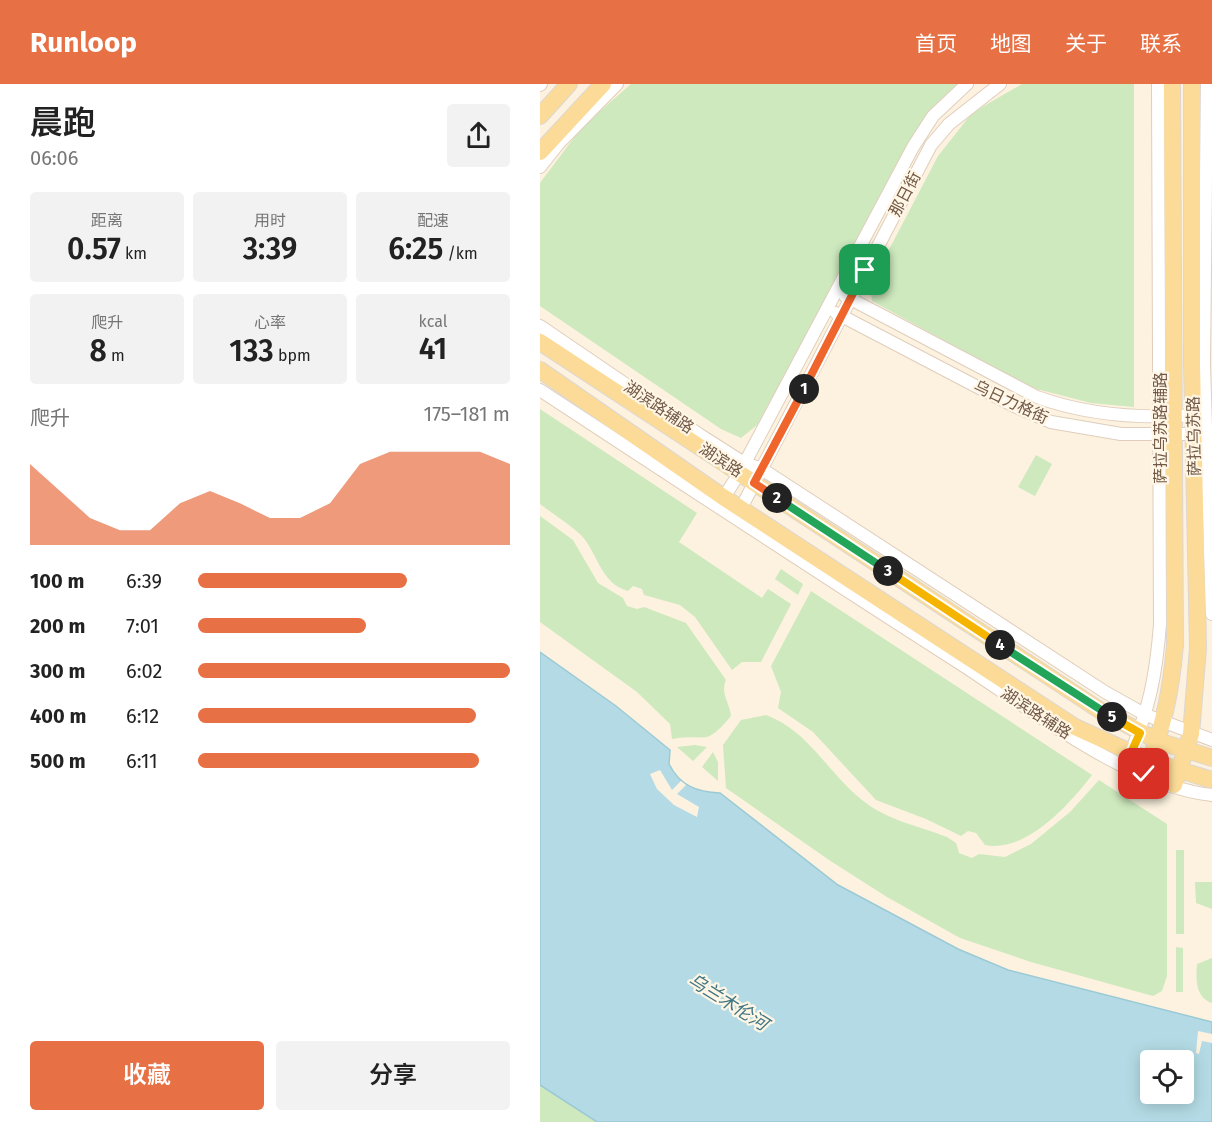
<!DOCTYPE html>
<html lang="zh">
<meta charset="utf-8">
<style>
body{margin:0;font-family:"Fira Sans","Noto Sans SC",sans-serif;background:#f2f2f2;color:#222;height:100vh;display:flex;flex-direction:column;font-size:22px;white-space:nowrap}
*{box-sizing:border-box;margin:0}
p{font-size:20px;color:#767676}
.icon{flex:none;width:33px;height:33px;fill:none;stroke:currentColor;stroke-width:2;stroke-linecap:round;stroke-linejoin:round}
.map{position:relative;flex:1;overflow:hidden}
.panel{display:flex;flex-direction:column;background:#fff;width:540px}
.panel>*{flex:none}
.buttons{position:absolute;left:600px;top:966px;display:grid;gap:12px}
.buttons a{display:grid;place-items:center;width:54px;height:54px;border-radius:6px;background:#fff;box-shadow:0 3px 15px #0003;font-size:30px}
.pin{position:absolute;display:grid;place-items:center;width:51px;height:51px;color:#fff;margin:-26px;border-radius:12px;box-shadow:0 3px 9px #0006}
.km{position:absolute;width:30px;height:30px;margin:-15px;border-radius:50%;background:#222;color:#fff;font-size:16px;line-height:30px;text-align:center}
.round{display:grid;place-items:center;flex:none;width:63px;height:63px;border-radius:6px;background:#f2f2f2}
.summary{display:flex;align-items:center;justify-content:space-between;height:102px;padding:0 30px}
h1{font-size:33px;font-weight:600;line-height:45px}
.stats{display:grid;grid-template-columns:repeat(3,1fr);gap:9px;height:102px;padding:6px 30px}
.stats div{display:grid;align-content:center;border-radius:6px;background:#f2f2f2;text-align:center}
.stats b{font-size:30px;font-weight:600}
.stats small{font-size:16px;font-weight:400}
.stats p{font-size:16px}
.chart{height:168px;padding:12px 30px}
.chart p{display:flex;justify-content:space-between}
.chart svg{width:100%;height:108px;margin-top:6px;fill:#e77044;opacity:.7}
.action{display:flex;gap:12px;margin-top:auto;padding:12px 30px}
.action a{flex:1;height:69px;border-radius:6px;background:#e77044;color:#fff;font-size:24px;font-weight:600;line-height:69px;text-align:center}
.action a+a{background:#f2f2f2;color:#222}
ul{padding:0 30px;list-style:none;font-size:20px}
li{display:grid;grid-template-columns:96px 72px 1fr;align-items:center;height:45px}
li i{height:15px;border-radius:8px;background:#e77044}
header{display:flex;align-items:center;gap:36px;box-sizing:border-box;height:84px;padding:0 30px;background:#e77044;color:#fff}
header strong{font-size:28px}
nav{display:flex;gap:33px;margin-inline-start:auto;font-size:21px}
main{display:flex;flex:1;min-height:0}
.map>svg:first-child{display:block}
.green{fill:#cee9be}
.water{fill:#b4dbe5;stroke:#9bcad6;stroke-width:1.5;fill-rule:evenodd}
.pier{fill:#fcf2df}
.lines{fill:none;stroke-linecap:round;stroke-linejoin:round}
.minor-casing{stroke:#e0cebc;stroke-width:14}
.major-casing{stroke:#ddd7d3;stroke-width:18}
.minor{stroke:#fff;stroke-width:12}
.major{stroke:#fbdb97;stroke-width:16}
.split-1-casing{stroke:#fff;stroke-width:12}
.split-2-casing{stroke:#fff;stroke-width:12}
.split-3-casing{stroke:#fff;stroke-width:12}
.split-4-casing{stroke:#fff;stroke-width:12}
.split-5-casing{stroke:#fff;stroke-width:12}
.split-6-casing{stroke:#fff;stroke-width:12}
.split-1{stroke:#f0652b;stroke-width:8}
.split-2{stroke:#f0652b;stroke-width:8}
.split-3{stroke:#22a559;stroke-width:8}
.split-4{stroke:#f5b400;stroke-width:8}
.split-5{stroke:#22a559;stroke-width:8}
.split-6{stroke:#f5b400;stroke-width:8}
.labels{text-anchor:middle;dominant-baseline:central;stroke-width:4.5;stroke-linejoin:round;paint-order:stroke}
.street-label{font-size:16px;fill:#725947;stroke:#fff6e5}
.water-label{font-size:18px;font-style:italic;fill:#417785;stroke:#fff6e5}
</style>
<header>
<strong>Runloop</strong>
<nav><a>首页</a><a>地图</a><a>关于</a><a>联系</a></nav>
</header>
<main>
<section class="panel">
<div class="summary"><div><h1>晨跑</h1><p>06:06</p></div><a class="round"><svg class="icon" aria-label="share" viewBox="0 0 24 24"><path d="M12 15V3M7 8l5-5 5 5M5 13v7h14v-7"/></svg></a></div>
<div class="stats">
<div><p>距离</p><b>0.57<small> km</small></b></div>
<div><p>用时</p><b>3:39</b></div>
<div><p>配速</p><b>6:25<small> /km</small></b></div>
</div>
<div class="stats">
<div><p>爬升</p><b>8<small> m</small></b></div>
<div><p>心率</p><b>133<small> bpm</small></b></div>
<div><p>kcal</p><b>41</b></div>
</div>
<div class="chart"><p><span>爬升</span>175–181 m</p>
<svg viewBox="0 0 160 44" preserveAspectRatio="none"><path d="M0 44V11L10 22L20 33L30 38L40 38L50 27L60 22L70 27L80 33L90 33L100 27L110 11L120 6L130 6L140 6L150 6L160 11V44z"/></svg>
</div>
<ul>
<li><b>100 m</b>6:39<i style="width:67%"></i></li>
<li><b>200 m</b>7:01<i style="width:54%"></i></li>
<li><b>300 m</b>6:02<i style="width:100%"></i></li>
<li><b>400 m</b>6:12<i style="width:89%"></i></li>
<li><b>500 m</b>6:11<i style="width:90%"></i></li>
</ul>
<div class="action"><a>收藏</a><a>分享</a></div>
</section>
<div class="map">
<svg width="672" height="1038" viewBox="0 0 672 1038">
<rect width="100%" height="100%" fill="#fcf2df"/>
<path class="green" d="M91 0H417L387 30 217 341 201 354 181 345 0 222V99L42 43Z
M482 0H594V323L551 319 489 303 332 217 330 202 398 72 432 29Z
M0 325 157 429 139 458 222 514 228 505 251 520 221 578H202L192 586 155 533 140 521 104 511 102 505 93 502 88 507C60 499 58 469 41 451 28 439 14 431 0 420Z
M496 371 512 380 495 412 478 403Z
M0 432 33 456 58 499 83 514 87 522 97 525 104 523 146 539 186 596C180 610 190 619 191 632 164 664 168 649 132 655L130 640 97 608 0 538Z
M241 485 263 500 258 511 235 495Z
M271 507 552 691C529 721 486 769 445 761L436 749 428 747 421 752 386 735 336 716 273 648 238 624 241 608 231 582Z
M226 631C271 648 289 692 326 719 348 736 381 743 407 753L416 759 419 769 432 774 439 770 465 773 491 760 530 728 559 696 627 740V892L622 907 613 912 491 878 420 854 347 813 289 776 186 704 183 661 201 636Z
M155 661 167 663 153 677 137 663Z
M173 668 178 678V697L162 683Z
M636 766H644V850H636Z
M655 798H672V825L656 819Z
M636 863 643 864V908H636Z
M672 874V919C655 913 656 895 657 880Z
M0 1001 57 1038H0Z"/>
<path class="water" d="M0 568 76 622 130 666 129 680C140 702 157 708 180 709L298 801 418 865 468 886 672 938V1038H57L0 1001ZM610 976H644V1010H610Z"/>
<path class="pier" d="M120 686 132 706 141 697 146 701 137 710 159 723 157 733 134 721 117 705 110 690Z
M658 947 672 950V959L662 957 659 970 656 969Z"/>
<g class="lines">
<g class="minor-casing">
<path id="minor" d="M667 0 664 280 672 530
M0 1 1 0
M0 83 19 59 77 0
M305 212 497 313C549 332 604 335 659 331
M296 229 472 321 511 338 581 350H659
M0 242 160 351 204 379 222 385 565 608 606 631 672 656
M0 306C140 398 280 490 421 580 492 626 588 702 672 711
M181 418 200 388 373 63 393 32 427 0
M198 430 391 61 409 40 460 0
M588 675C609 626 616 593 620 540L618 0"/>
</g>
<g class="major-casing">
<path id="major" d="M0 32 29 0
M0 68 63 0
M0 258 561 627 618 657 672 674
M0 286 183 413 535 643 610 677 672 696
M604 690C623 648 631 607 635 561L632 0
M634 701 651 650 658 564 652 281V0"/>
</g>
<use href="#minor" class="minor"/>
<use href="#major" class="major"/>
</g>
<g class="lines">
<g class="split-1-casing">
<path id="split-1" d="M264 305 325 186"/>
</g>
<g class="split-2-casing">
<path id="split-2" d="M237 414 214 399 264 305"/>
</g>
<g class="split-3-casing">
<path id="split-3" d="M237 414 348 487"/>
</g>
<g class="split-4-casing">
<path id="split-4" d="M348 487 460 561"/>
</g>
<g class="split-5-casing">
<path id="split-5" d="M460 561 572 633"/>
</g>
<g class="split-6-casing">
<path id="split-6" d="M572 633 600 649 585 682 604 690"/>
</g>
<use href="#split-1" class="split-1"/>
<use href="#split-2" class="split-2"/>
<use href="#split-3" class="split-3"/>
<use href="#split-4" class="split-4"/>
<use href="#split-5" class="split-5"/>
<use href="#split-6" class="split-6"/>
</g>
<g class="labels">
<g class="street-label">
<text transform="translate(365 110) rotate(-62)">那日街</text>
<text transform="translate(471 318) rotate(25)">乌日力格街</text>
<text transform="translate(119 323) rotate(34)">湖滨路辅路</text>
<text transform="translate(620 344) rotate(-90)">萨拉乌苏路辅路</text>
<text transform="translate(654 352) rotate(-91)">萨拉乌苏路</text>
<text transform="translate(181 376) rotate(33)">湖滨路</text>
<text transform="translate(496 629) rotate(33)">湖滨路辅路</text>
</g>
<g class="water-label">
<text transform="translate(188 918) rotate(32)">乌兰木伦河</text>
</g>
</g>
</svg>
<div class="buttons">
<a><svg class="icon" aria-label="locate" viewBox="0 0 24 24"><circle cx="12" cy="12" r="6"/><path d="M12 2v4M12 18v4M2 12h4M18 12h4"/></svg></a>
</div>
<div class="pin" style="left:325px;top:186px;background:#1e9e55"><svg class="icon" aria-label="arrive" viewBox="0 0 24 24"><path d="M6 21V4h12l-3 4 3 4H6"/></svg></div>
<div class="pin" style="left:604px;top:690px;background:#d93025"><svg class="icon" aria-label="check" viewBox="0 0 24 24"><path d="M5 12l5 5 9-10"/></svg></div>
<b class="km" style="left:264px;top:305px">1</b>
<b class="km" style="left:237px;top:414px">2</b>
<b class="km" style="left:348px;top:487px">3</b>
<b class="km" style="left:460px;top:561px">4</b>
<b class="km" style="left:572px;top:633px">5</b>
</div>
</main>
